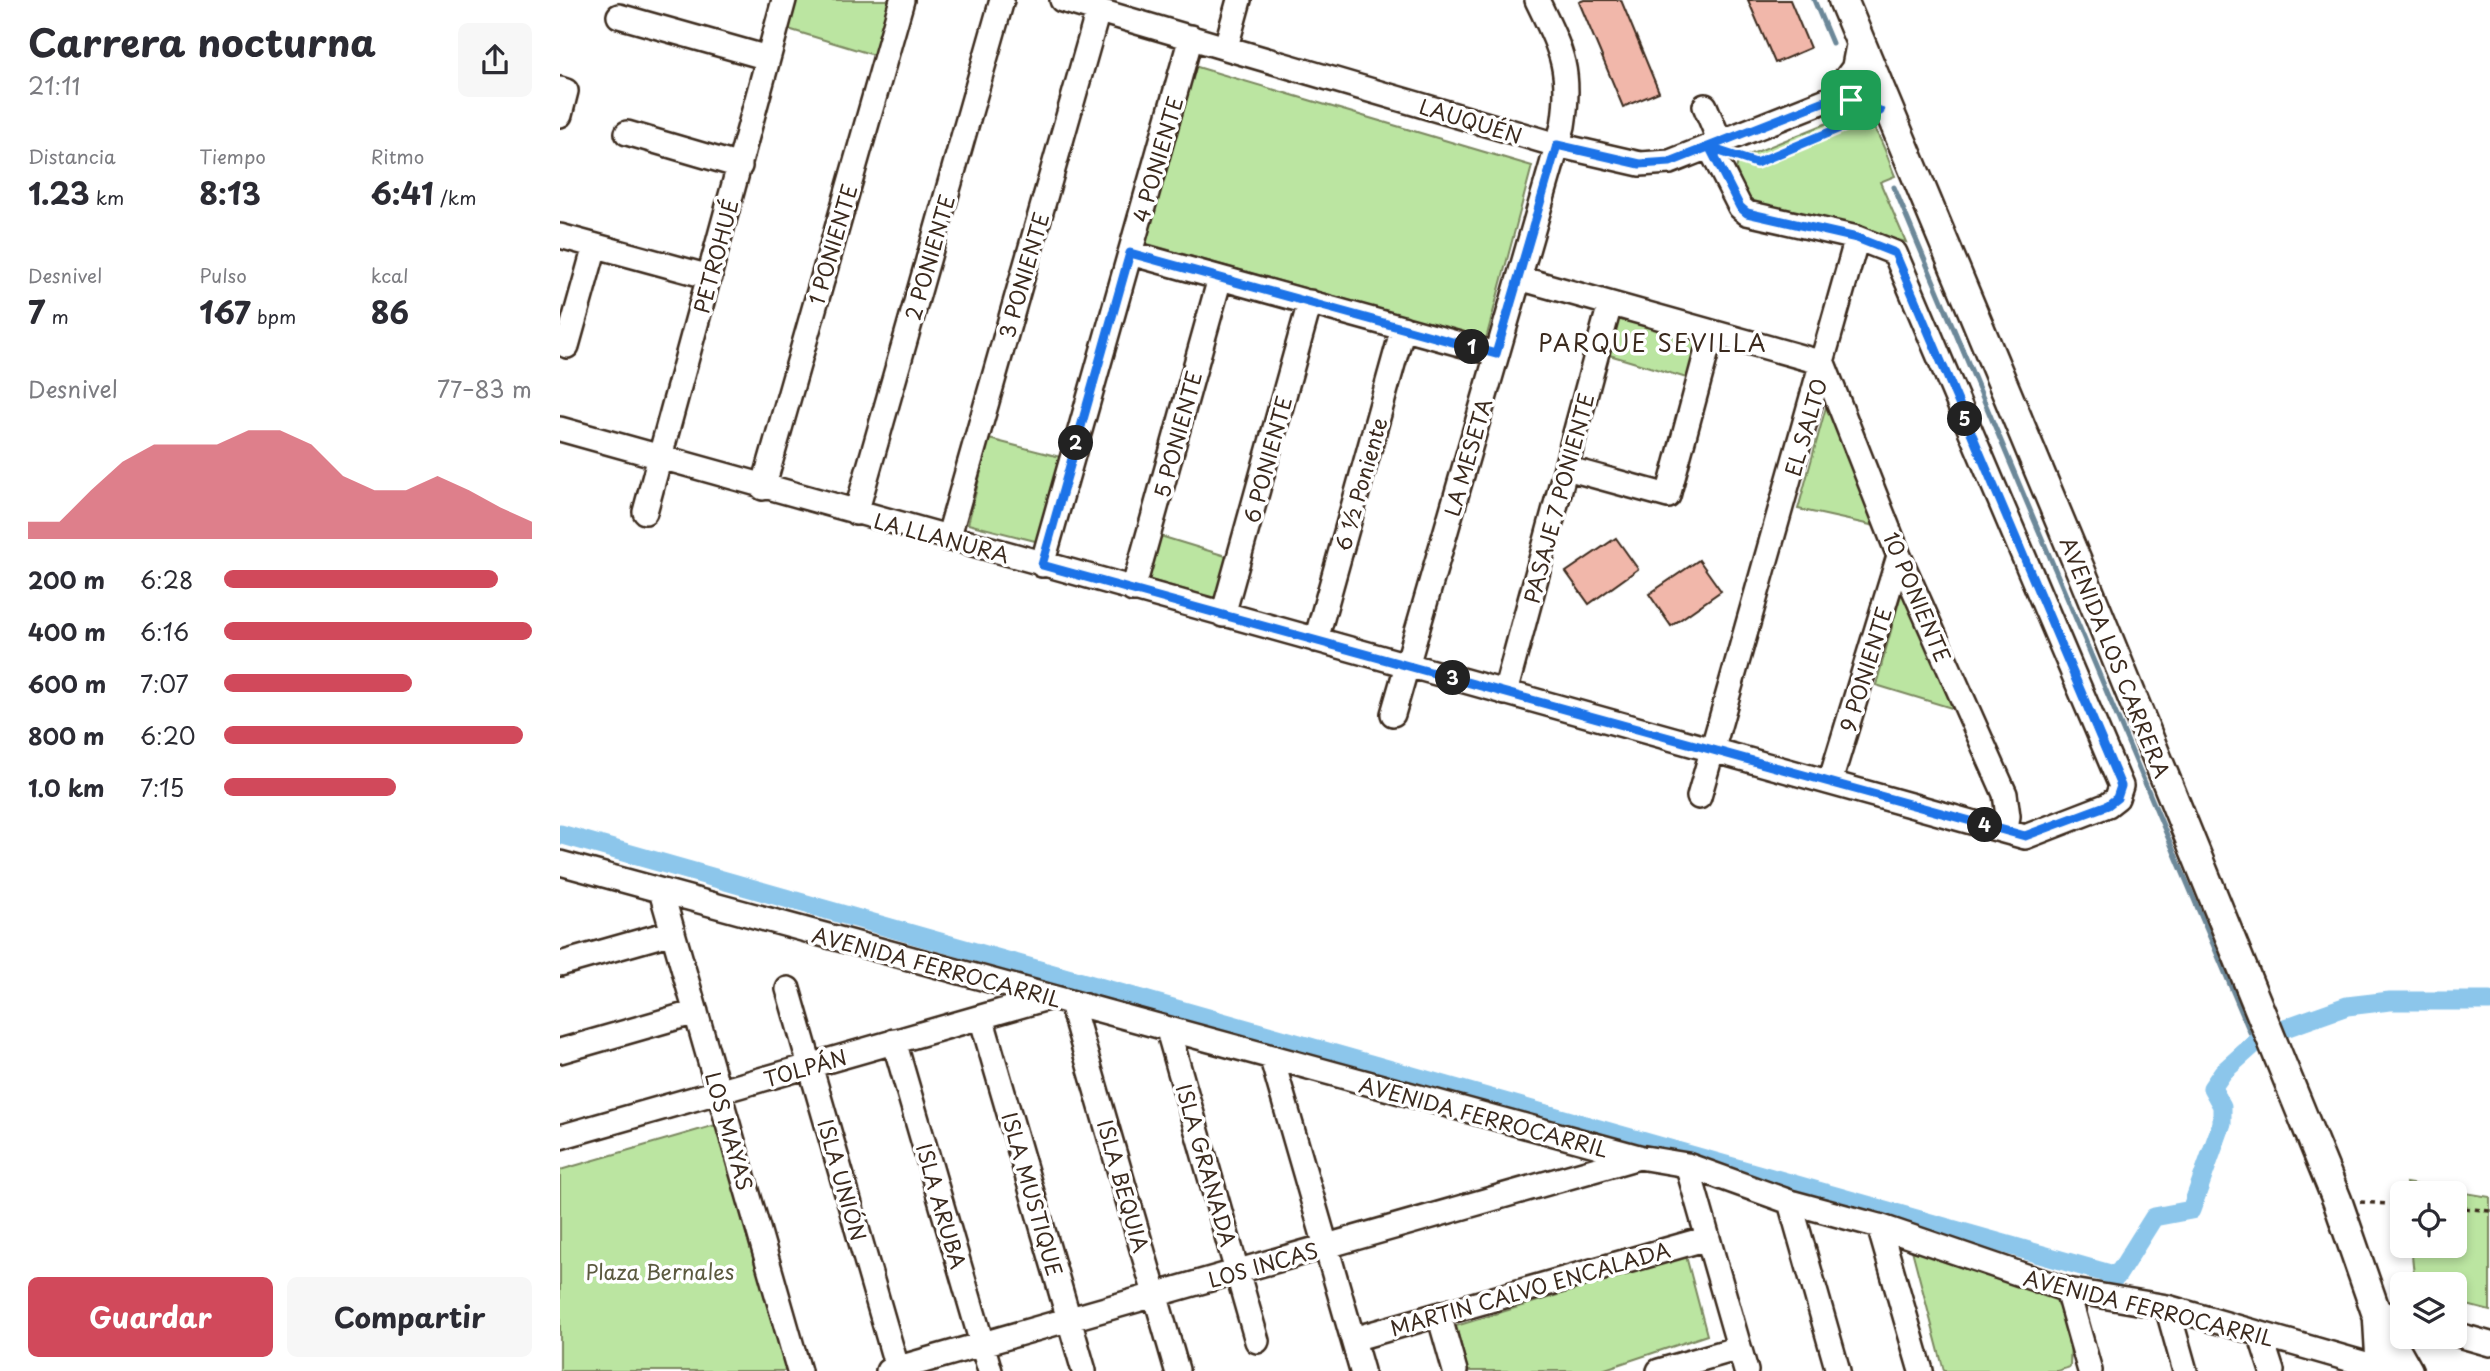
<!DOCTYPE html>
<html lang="es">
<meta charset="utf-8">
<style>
body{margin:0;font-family:"Playpen Sans",sans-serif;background:#f7f7f7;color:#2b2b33;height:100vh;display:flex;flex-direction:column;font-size:26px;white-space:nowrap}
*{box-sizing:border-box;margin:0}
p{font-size:23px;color:#7c7c81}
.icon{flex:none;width:38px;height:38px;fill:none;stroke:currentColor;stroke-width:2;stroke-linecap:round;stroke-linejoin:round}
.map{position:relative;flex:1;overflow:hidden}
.details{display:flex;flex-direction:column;background:#fff;width:560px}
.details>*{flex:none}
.controls{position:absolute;left:1830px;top:1181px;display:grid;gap:14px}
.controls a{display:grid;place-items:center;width:77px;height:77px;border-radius:10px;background:#fff;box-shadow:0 4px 10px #0003;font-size:35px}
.pin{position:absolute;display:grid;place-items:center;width:60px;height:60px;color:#fff;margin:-30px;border-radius:14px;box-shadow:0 4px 10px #0006}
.km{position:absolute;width:35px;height:35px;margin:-18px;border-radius:50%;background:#222;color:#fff;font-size:19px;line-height:35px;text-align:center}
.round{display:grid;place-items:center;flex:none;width:74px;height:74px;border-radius:10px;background:#f7f7f7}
.summary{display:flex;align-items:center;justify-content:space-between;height:119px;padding:0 28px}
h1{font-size:38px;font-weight:700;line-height:52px}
.figures{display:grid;grid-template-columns:repeat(3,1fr);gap:10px;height:119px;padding:7px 28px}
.figures div{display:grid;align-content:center}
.figures b{font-size:30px;font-weight:700}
.figures small{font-size:19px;font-weight:400}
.figures p{font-size:19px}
.chart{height:196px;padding:14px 28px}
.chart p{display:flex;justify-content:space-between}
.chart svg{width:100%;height:126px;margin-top:7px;fill:#d1495b;opacity:.7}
.primary-button{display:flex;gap:14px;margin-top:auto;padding:14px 28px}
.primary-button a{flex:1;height:80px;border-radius:10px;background:#d1495b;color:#fff;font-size:28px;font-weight:700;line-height:80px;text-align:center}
.primary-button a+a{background:#f7f7f7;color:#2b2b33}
ul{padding:0 28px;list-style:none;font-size:23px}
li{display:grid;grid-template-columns:112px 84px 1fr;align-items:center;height:52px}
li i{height:18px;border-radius:9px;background:#d1495b}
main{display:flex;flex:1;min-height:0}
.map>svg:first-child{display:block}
.green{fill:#bbe5a1;stroke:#7b8860;stroke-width:2}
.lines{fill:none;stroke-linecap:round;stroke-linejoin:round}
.stream{stroke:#6c8899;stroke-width:5}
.canal{stroke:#8cc6eb;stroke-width:19}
.building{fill:#f1b7aa;stroke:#3b2a1e;stroke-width:2}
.minor-casing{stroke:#3b2a1e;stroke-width:28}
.major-casing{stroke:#3b2a1e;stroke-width:33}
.path{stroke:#3b2a1e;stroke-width:3.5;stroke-dasharray:5 5;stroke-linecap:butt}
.minor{stroke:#fff;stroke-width:23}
.major{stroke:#fff;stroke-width:28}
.route-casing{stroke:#fff;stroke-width:14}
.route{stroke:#1a73e8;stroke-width:9}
.labels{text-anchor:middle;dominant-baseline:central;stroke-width:7;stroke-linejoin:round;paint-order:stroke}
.street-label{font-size:21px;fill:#3b2a1e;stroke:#fff}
.park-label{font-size:21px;fill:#5b593f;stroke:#fff}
.neighbourhood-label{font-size:23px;letter-spacing:2px;fill:#3b2a1e;stroke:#fff}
</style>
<main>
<section class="details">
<div class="summary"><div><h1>Carrera nocturna</h1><p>21:11</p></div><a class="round"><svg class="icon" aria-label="share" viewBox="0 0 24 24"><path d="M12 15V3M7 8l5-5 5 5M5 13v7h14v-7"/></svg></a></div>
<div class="figures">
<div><p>Distancia</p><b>1.23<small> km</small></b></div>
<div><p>Tiempo</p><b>8:13</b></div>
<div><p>Ritmo</p><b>6:41<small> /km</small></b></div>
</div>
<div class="figures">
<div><p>Desnivel</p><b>7<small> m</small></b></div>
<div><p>Pulso</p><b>167<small> bpm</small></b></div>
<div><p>kcal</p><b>86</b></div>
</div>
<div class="chart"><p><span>Desnivel</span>77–83 m</p>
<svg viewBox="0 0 160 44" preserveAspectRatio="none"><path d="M0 44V38L10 38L20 27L30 17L40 11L50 11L60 11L70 6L80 6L90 11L100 22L110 27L120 27L130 22L140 27L150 33L160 38V44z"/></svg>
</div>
<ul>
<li><b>200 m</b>6:28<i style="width:89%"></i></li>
<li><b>400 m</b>6:16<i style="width:100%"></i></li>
<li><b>600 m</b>7:07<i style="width:61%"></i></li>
<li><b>800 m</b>6:20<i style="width:97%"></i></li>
<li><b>1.0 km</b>7:15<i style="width:56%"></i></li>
</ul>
<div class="primary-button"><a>Guardar</a><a>Compartir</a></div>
</section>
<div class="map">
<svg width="1930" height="1371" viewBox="0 0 1930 1371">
<rect width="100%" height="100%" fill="#fff"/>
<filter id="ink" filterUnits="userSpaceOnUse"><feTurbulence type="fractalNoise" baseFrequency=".0143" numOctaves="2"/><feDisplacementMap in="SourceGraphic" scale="14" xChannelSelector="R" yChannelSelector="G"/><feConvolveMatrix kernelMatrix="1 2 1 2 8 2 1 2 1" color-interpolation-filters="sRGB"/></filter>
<g filter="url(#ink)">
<path class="green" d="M233 0H330L317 56 225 28Z
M634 66 972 166 926 339 584 243Z
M1287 115C1317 112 1325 153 1335 176L1320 182 1346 242 1198 204 1187 196 1176 169 1179 159Z
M1061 313 1142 337 1130 379 1046 354Z
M1267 403 1320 527 1238 509Z
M429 439 504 458 483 543 408 524Z
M597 535 669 557 656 599 584 578Z
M1345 580 1398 710 1316 685Z
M166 1122 229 1371H0V1170Z
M1846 1183 1930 1197V1311L1895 1302V1284H1855L1851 1246H1895V1194L1847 1193Z
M1352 1250 1512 1294 1510 1367 1497 1371H1384Z
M1126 1256 1147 1335 1039 1371H908L896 1326Z"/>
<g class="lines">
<path class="stream" d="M1254 0 1272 43
M1334 187 1695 1044"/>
<path class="canal" d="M0 834 1557 1276 1594 1217 1631 1210 1662 1123V1106L1652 1088 1663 1072 1702 1037
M1725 1028 1787 1006 1830 1001H1930"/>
</g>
<path class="building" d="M1024 0H1061L1099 92 1063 107 1019 2Z
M1188 0H1230L1250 48 1215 63Z
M1056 538 1078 569 1029 604 1006 572Z
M1139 560 1161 591 1111 626 1089 594Z"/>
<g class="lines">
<g class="minor-casing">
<path id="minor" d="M502 0 997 145 1080 164 1110 162 1317 80
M59 16 208 58
M666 47 679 0
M0 89 6 91 0 115
M1145 106 1161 144
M67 133 180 166
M0 236 150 277
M570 253 936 354
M959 278 1263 363 1339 556 1445 794 1448 816 1446 831
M7 346 35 246
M0 429 1465 837 1548 805 1557 798 1561 786 1335 253 1297 238 1187 213 1180 207 1150 148
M1006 468 1108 496 1152 332
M203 488 342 0
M85 512 224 0
M296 513 442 0
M388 539 538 11
M482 565 631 37
M573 590 660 278
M663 615 750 302
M756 640 843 328
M945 693 1050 304
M833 714 1003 126C1012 69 1001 50 977 0
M1270 782 1339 556
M1139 797 1297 238
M0 863 1079 1157 1127 1165 1230 1202 1319 1226 1507 1290 1607 1307 1820 1368 1838 1367
M101 891 239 1371
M0 964 113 932
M228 989 338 1371
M511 1003 617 1370
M421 1017 524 1371
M608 1030 697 1341
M334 1041 430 1371
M0 1051 136 1012
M712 1059 802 1371
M0 1137 491 997
M1127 1165 1186 1371
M1230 1202 1278 1371
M1319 1226 1361 1371
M1507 1290 1530 1371
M1607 1307 1625 1371
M1816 1311 1843 1319
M879 1315 895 1371
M1700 1334 1712 1371
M1895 1334 1930 1344
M793 1339 1148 1238
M328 1371 1079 1157
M1099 1371 1179 1348"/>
</g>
<g class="major-casing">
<path id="major" d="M1283 0 1520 569 1777 1200 1818 1318 1848 1371
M1275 97 1296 69 1301 43
M1818 1321 1821 1371"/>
</g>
<path class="path" d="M1179 158 1196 163 1308 116
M1800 1202 1843 1205
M1895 1207 1930 1211"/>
<use href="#minor" class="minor"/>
<use href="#major" class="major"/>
</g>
</g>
<g class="lines" filter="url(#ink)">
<g class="route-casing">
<path id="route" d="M1291 100 1275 97 1110 162 1080 164 997 145 936 354 570 253 482 565 1465 836 1548 805 1557 798 1561 786 1335 253 1297 238 1187 213 1180 207 1150 148 1196 163 1320 111 1291 100"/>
</g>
<use href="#route" class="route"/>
</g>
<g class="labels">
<g class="street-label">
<text transform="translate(911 120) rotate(17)">LAUQUÉN</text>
<text transform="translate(597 159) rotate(-74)">4 PONIENTE</text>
<text transform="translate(272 244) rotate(-74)">1 PONIENTE</text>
<text transform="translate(155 256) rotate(-75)">PETROHUÉ</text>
<text transform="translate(369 257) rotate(-74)">2 PONIENTE</text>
<text transform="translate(463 275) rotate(-74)">3 PONIENTE</text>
<text transform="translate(1245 427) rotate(-74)">EL SALTO</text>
<text transform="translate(617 434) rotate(-75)">5 PONIENTE</text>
<text transform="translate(907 457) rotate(-74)">LA MESETA</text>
<text transform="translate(707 459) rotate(-75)">6 PONIENTE</text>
<text transform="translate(800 484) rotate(-74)">6 ½ Poniente</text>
<text transform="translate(998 498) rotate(-75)">PASAJE 7 PONIENTE</text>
<text transform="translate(382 537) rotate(15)">LA LLANURA</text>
<text transform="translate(1358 597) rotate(67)">10 PONIENTE</text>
<text transform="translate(1556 657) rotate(68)">AVENIDA LOS CARRERA</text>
<text transform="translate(1305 669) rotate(-73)">9 PONIENTE</text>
<text transform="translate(377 966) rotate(15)">AVENIDA FERROCARRIL</text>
<text transform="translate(245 1067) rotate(-16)">TOLPÁN</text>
<text transform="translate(924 1116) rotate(15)">AVENIDA FERROCARRIL</text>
<text transform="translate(170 1131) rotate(74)">LOS MAYAS</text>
<text transform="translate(647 1165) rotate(74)">ISLA GRANADA</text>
<text transform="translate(283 1180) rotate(74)">ISLA UNIÓN</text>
<text transform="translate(564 1186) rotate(74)">ISLA BEQUIA</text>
<text transform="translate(473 1194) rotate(74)">ISLA MUSTIQUE</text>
<text transform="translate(382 1206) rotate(74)">ISLA ARUBA</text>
<text transform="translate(703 1264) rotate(-16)">LOS INCAS</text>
<text transform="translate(970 1288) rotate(-16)">MARTIN CALVO ENCALADA</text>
<text transform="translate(1589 1307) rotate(14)">AVENIDA FERROCARRIL</text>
</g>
<g class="park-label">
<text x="100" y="1271">Plaza Bernales</text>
</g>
<g class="neighbourhood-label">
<text x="1093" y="342">PARQUE SEVILLA</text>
</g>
</g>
</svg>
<div class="controls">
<a><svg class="icon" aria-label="locate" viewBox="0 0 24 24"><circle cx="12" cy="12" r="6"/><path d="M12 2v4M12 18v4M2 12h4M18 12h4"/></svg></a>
<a><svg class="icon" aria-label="layers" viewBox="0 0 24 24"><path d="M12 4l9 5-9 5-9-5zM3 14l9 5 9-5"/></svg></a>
</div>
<div class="pin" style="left:1291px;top:100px;background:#1e9e55"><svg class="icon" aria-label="arrive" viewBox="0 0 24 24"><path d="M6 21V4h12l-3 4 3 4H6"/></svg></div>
<b class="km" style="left:912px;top:347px">1</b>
<b class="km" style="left:516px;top:443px">2</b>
<b class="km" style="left:893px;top:678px">3</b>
<b class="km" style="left:1425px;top:825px">4</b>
<b class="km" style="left:1405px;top:419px">5</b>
</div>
</main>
